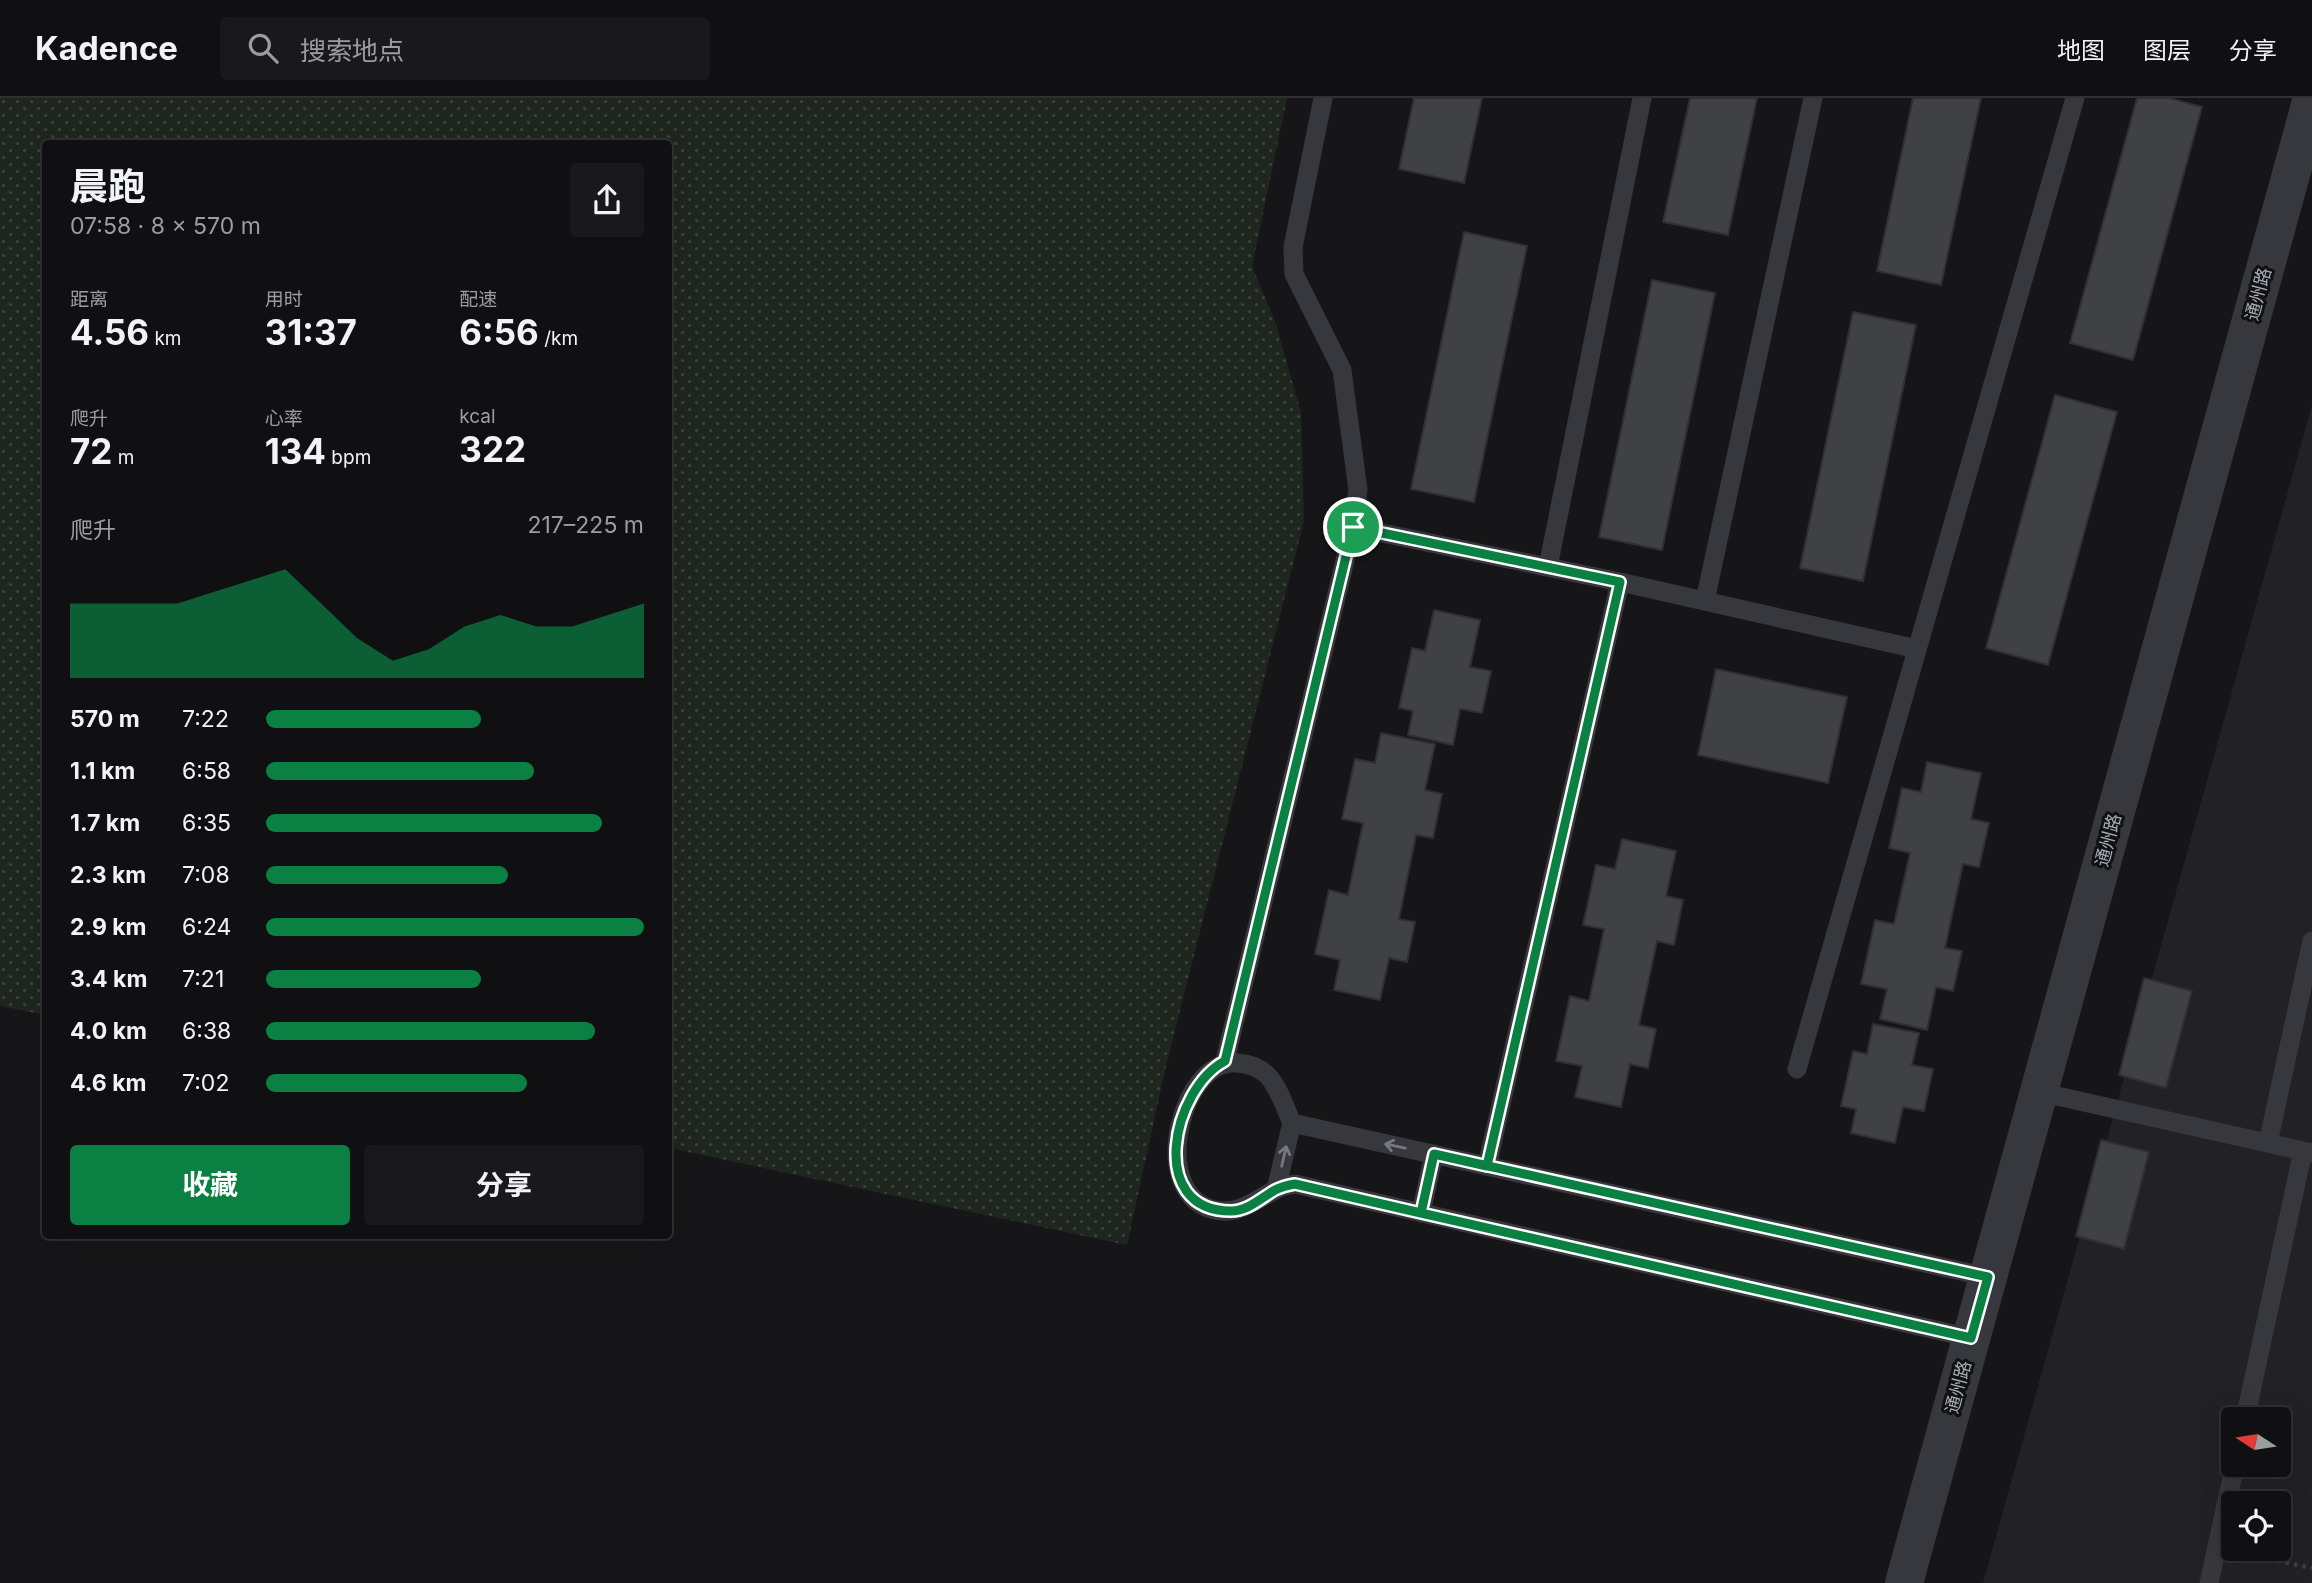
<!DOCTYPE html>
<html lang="zh">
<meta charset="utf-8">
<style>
body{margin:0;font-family:Inter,"Noto Sans SC",sans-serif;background:#19191b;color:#f1f3f6;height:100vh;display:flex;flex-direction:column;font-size:26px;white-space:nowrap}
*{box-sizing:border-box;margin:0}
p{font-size:23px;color:#9c9d9f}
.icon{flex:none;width:38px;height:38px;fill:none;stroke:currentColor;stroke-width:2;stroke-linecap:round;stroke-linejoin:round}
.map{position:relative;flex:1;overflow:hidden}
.panel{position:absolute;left:42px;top:42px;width:630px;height:1099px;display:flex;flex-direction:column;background:#101012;border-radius:7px;box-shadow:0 7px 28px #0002,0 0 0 2px #303032}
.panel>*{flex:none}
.needle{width:46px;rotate:282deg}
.fabs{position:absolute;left:2221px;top:1309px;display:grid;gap:14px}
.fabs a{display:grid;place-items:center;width:70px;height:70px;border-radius:7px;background:#101012;box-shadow:0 7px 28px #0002,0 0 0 2px #303032;font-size:35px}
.pin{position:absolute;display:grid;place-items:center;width:60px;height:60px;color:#fff;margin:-30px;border:4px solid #fff;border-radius:50%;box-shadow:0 2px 7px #0007}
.round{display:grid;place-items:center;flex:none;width:74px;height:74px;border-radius:7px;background:#19191b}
.summary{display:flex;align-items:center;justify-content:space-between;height:119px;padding:0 28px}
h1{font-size:38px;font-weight:700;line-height:52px}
.figures{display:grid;grid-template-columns:repeat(3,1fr);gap:10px;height:119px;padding:7px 28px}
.figures div{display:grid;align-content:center}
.figures b{font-size:35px;font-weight:700}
.figures small{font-size:19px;font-weight:400}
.figures p{font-size:19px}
.chart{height:196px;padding:14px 28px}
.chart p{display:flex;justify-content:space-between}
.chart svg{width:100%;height:126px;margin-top:7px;fill:#0b8043;opacity:.7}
.cta{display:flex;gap:14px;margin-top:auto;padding:14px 28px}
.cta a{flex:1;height:80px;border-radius:7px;background:#0b8043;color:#fff;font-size:28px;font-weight:700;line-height:80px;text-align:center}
.cta a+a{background:#19191b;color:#f1f3f6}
ul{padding:0 28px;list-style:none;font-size:23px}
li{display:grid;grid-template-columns:112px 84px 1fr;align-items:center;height:52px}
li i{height:18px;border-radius:9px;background:#0b8043}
header{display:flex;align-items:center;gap:42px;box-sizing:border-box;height:98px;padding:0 35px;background:#101012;border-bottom:2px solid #303032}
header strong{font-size:33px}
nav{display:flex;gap:38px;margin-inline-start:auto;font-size:24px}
.search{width:490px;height:63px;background:#19191b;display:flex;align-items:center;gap:18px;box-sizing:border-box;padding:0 24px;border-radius:7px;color:#9c9d9f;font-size:26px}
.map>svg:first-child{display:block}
.built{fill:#222225;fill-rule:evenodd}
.grass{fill:url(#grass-dots)}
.building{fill:#404145;stroke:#303034;stroke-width:2}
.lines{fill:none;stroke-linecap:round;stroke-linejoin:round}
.path{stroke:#3d3f44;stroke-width:4.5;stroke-dasharray:3.5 5;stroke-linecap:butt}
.service{stroke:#37383d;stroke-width:19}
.tertiary{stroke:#37383d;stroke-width:38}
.oneway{stroke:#757881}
.route-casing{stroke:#fff;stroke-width:14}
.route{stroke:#0b8043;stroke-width:9}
.labels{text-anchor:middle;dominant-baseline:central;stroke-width:6;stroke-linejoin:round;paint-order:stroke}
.street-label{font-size:18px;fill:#a8adb8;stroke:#111113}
</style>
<header>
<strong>Kadence</strong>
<div class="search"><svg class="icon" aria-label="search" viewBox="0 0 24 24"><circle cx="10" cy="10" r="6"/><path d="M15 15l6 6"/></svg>搜索地点</div>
<nav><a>地图</a><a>图层</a><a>分享</a></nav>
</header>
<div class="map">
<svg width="2312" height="1485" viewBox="0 0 2312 1485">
<defs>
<pattern id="grass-dots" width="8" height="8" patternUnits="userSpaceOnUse" patternTransform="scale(1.75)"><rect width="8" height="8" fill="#1e261f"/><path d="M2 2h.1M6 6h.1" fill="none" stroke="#3c433d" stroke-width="1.8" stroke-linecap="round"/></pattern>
</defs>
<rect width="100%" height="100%" fill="#161618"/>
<path class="built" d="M2312 307V1485H1983ZM2233 1321H2278V1367H2233ZM2233 1405H2278V1451H2233Z"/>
<path class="grass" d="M0 0H1287L1252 168 1276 226 1301 315 1304 423 1166 968 1127 1147 669 1050 668 46H46L45 917 0 908Z"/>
<path class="building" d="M1414 0H1482L1464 85 1399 71Z
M1690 0H1757L1728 137 1663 124Z
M1913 0H1981L1941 187 1877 173Z
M2137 0H2169L2202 9 2133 262 2070 245Z
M1464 134 1527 148 1474 404 1411 391Z
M1652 182 1715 195 1662 452 1599 439Z
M1853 214 1916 227 1863 483 1800 470Z
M2055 297 2117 314 2048 567 1986 550Z
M1434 512 1480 522 1470 569 1491 573 1482 615 1460 611 1453 647 1408 637 1413 613 1399 610 1412 550 1425 553Z
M1716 571 1847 599 1828 685 1698 657Z
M1381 635 1435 646 1425 692 1442 696 1433 740 1416 737 1399 821 1415 824 1407 864 1389 860 1380 902 1334 892 1340 862 1315 856 1329 792 1348 797 1363 725 1342 721 1355 661 1375 665Z
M1927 664 1981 675 1971 721 1989 725 1979 769 1963 766 1945 850 1962 853 1953 893 1936 889 1927 932 1880 921 1887 891 1861 886 1875 822 1894 826 1910 755 1889 750 1902 690 1921 694Z
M1622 741 1676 753 1666 798 1683 802 1674 847 1657 843 1639 927 1656 931 1648 970 1630 966 1621 1009 1575 999 1582 968 1556 963 1570 898 1589 903 1604 831 1583 827 1596 767 1615 771Z
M2144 880 2192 893 2166 990 2119 977Z
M1873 926 1919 935 1912 967 1933 971 1924 1013 1903 1009 1895 1045 1851 1035 1856 1011 1841 1008 1853 953 1867 956Z
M2101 1042 2149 1054 2124 1151 2076 1138Z"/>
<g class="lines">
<path class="path" d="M2244 1456 2312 1470"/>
<path class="service" d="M1353 429 1620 484 1917 551
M1548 469 1642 0
M1705 503 1813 0
M1225 963 1353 429 1358 392 1342 272 1294 176 1293 149 1323 0
M1797 971 2075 0
M2039 994 2312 1055
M2268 1045 2312 843
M1487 1068 1620 484
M1276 1091 1292 1025
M1421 1115 1434 1056
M1971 1240 1295 1086C1289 1087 1281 1088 1275 1092 1254 1103 1236 1119 1211 1111 1148 1092 1182 958 1238 965 1248 966 1260 970 1267 977 1279 989 1285 1010 1292 1025L1988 1179
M2245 1321 2303 1053
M2209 1485 2235 1367"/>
<path class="tertiary" d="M1904 1485 2312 0"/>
</g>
<defs><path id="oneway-shaft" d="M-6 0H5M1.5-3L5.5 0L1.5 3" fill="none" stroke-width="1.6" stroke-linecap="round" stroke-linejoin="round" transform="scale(1.75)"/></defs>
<g class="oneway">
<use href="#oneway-shaft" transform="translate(1395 1048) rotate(-168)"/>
<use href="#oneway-shaft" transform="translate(1284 1058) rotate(-77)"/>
</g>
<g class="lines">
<g class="route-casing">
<path id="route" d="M1353 429 1225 963C1172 991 1146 1113 1231 1113 1248 1113 1261 1100 1275 1092 1281 1089 1288 1087 1295 1086L1421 1115 1434 1056C1618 1097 1803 1138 1988 1179L1971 1240 1421 1115 1434 1056 1487 1068 1620 484 1353 429"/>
</g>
<use href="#route" class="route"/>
</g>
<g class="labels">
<g class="street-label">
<text transform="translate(2258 196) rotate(-75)">通州路</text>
<text transform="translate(2108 742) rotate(-75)">通州路</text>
<text transform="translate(1958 1289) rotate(-75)">通州路</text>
</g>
</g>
</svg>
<div class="fabs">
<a><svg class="needle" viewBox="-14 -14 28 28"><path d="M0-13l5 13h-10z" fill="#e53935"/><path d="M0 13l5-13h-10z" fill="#9c9d9f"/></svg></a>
<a><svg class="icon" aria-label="locate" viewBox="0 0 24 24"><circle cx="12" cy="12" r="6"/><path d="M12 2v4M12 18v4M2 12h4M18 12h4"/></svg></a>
</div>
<div class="pin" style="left:1353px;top:429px;background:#1e9e55"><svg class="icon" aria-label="arrive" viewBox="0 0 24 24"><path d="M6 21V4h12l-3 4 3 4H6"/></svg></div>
<section class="panel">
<div class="summary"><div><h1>晨跑</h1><p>07:58 · 8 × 570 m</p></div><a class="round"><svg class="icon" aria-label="share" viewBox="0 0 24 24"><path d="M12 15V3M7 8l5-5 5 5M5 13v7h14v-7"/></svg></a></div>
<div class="figures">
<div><p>距离</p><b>4.56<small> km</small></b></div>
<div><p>用时</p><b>31:37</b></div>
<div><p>配速</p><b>6:56<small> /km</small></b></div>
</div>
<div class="figures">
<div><p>爬升</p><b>72<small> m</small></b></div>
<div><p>心率</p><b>134<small> bpm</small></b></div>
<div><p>kcal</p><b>322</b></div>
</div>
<div class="chart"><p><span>爬升</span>217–225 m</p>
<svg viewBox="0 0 160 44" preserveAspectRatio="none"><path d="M0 44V18L10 18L20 18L30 18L40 14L50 10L60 6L70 18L80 30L90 38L100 34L110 26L120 22L130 26L140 26L150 22L160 18V44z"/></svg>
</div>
<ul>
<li><b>570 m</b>7:22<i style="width:57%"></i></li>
<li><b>1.1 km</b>6:58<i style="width:71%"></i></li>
<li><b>1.7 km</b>6:35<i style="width:89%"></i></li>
<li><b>2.3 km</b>7:08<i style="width:64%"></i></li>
<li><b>2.9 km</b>6:24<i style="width:100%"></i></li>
<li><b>3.4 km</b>7:21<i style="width:57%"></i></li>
<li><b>4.0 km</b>6:38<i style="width:87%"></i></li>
<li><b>4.6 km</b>7:02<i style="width:69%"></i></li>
</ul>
<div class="cta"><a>收藏</a><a>分享</a></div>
</section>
</div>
